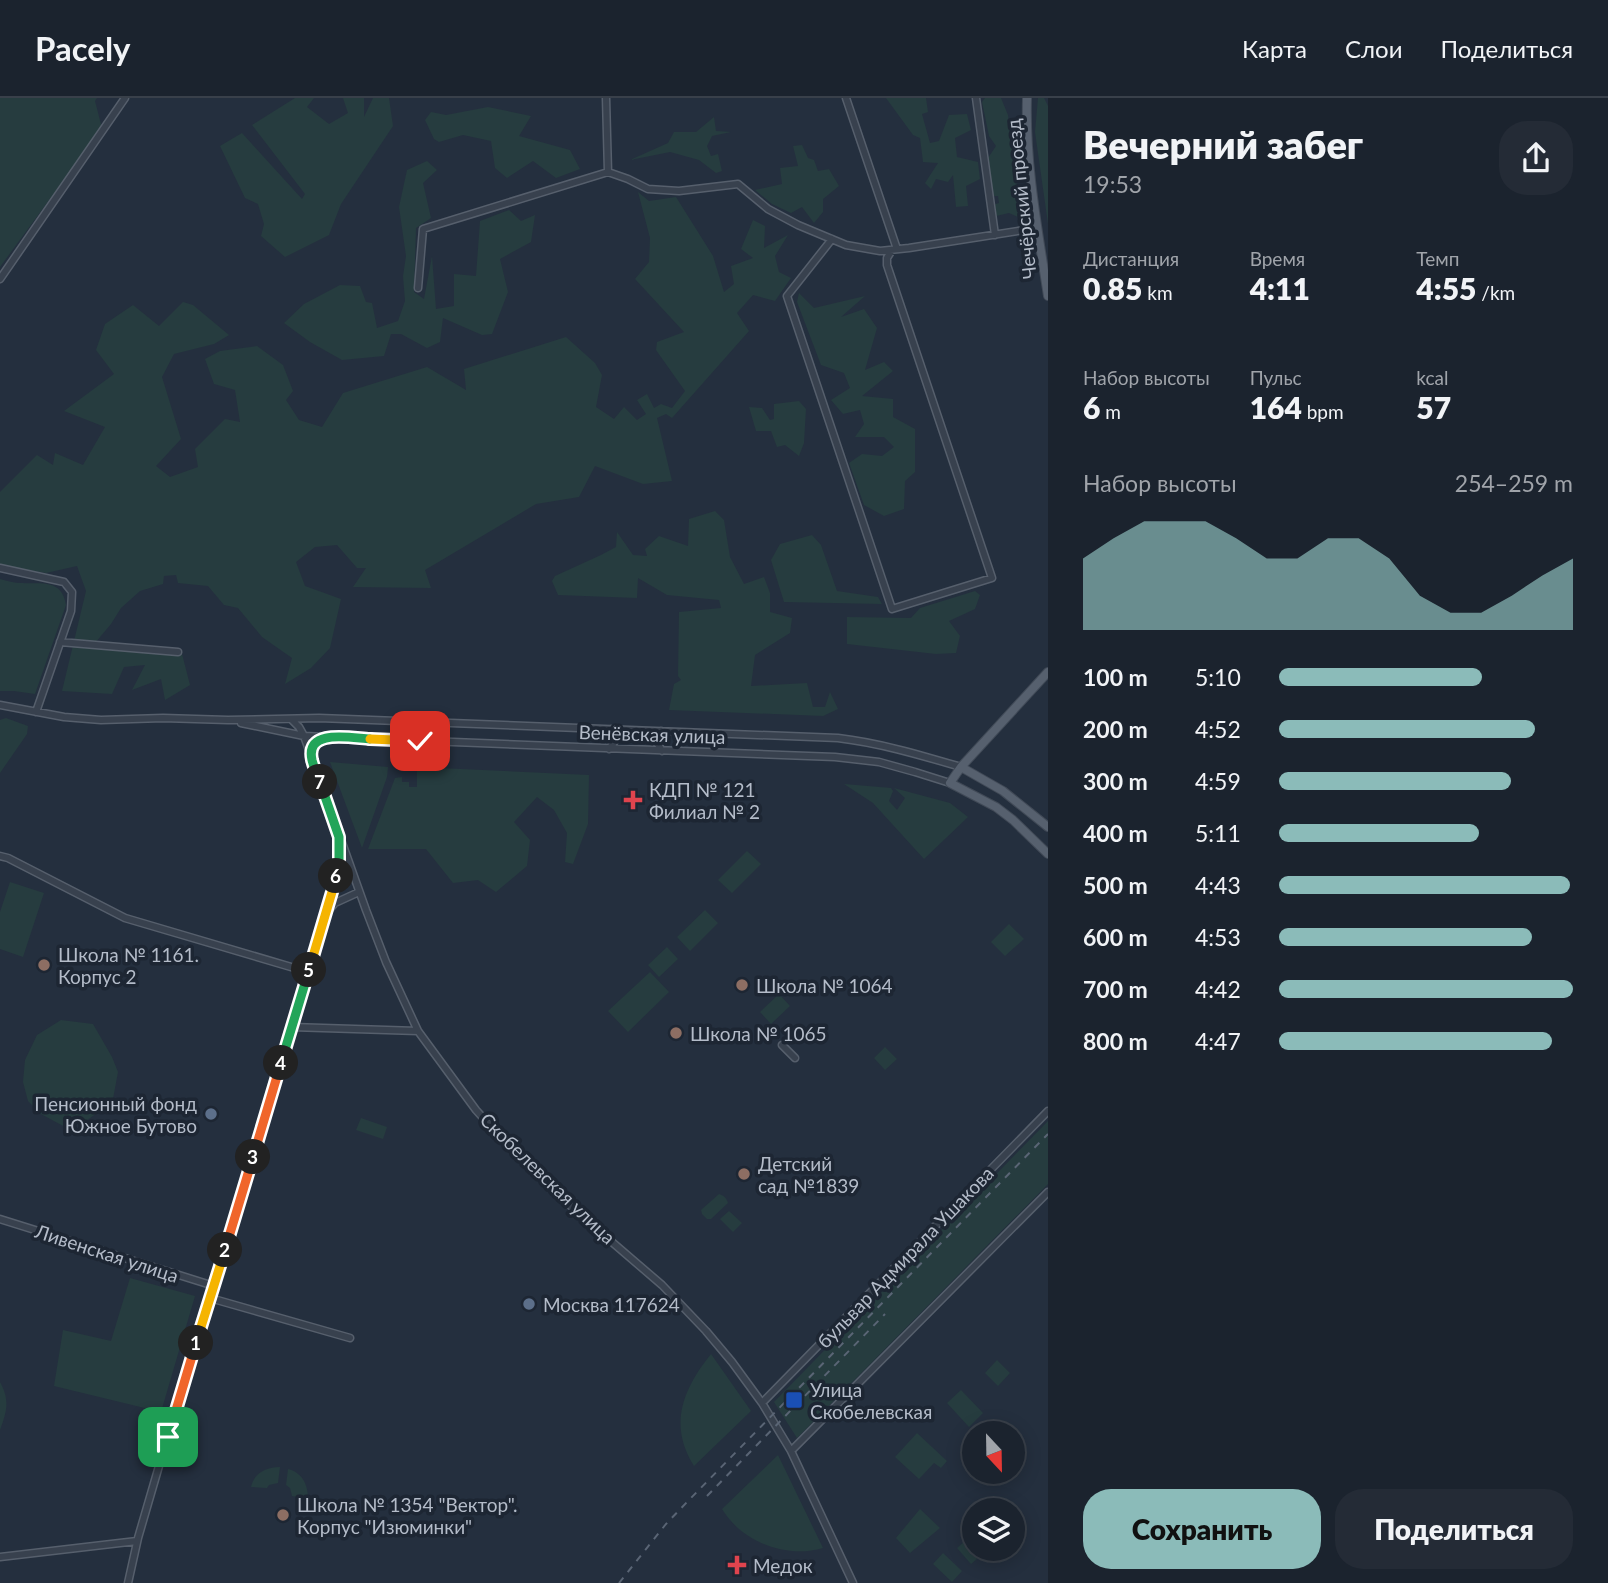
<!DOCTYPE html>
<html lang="ru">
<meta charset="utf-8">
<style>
body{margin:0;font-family:Lato,sans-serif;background:#242b36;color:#f1f3f6;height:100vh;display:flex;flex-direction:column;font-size:26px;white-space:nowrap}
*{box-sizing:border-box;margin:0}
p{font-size:23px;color:#a0a4aa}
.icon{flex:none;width:38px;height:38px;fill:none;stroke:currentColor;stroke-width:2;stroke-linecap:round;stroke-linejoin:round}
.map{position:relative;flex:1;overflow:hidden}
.side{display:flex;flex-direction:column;background:#1b232e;width:560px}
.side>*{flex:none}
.needle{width:46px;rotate:158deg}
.buttons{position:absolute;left:962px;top:1323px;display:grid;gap:14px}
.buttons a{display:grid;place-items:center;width:63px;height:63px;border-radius:50%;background:#1b232e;box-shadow:0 4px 18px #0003,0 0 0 2px #39404a;font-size:35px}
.pin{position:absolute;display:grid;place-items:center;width:60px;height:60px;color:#fff;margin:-30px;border-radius:14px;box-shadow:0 4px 10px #0006}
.km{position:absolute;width:35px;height:35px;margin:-18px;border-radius:50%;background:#222;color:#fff;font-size:19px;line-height:35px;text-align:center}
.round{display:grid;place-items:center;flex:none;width:74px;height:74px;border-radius:28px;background:#242b36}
.head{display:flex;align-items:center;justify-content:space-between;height:119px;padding:0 35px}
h1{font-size:38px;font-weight:800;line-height:52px}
.metrics{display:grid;grid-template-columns:repeat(3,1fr);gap:10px;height:119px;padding:7px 35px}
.metrics div{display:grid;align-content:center}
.metrics b{font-size:30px;font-weight:800}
.metrics small{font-size:19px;font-weight:400}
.metrics p{font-size:19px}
.chart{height:196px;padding:14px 35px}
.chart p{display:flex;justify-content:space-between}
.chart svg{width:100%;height:126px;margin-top:7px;fill:#8bbbb9;opacity:.7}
.cta{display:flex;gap:14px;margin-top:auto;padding:14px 35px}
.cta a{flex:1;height:80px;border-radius:28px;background:#8bbbb9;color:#111;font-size:28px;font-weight:800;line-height:80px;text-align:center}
.cta a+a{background:#242b36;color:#f1f3f6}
ul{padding:0 35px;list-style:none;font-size:23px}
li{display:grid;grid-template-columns:112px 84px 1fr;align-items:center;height:52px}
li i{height:18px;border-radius:9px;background:#8bbbb9}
header{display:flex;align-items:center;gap:42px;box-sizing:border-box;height:98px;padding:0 35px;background:#1b232e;border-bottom:2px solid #39404a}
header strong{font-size:33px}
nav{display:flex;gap:38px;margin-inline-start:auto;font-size:24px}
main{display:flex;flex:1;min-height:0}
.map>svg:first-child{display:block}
.green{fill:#263c3f}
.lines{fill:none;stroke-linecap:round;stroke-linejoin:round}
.minor-casing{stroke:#565f6c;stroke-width:9}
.major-casing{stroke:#414a57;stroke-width:10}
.minor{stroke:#38414e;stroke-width:6}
.major{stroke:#56606e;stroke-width:8}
.rail{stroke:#5a6575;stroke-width:2;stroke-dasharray:7 7;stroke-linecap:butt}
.split-1-casing{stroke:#fff;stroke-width:14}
.split-2-casing{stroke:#fff;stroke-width:14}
.split-3-casing{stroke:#fff;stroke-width:14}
.split-4-casing{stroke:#fff;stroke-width:14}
.split-5-casing{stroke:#fff;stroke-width:14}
.split-6-casing{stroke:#fff;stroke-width:14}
.split-7-casing{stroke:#fff;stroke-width:14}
.split-8-casing{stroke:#fff;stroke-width:14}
.split-9-casing{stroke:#fff;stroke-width:14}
.split-1{stroke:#f0652b;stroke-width:9}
.split-2{stroke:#f5b400;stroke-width:9}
.split-3{stroke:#f0652b;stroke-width:9}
.split-4{stroke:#f0652b;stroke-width:9}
.split-5{stroke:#22a559;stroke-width:9}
.split-6{stroke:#f5b400;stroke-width:9}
.split-7{stroke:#22a559;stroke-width:9}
.split-8{stroke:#22a559;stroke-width:9}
.split-9{stroke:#f5b400;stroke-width:9}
.health-dot{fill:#e0444e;stroke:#1d2633;stroke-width:2.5}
.education-dot{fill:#8d6e63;stroke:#1d2633;stroke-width:2.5}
.service-dot{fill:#5c6f8a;stroke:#1d2633;stroke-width:2.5}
.transit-dot{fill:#1a4fb4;stroke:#1d2633;stroke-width:2.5}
.labels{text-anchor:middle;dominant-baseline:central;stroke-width:7;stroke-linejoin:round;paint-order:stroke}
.street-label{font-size:19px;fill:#b4bcc9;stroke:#1d2633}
.poi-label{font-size:19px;fill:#b4bcc9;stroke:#1d2633;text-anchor:start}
</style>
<header>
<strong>Pacely</strong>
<nav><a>Карта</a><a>Слои</a><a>Поделиться</a></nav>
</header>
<main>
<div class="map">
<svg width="1048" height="1485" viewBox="0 0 1048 1485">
<rect width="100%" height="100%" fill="#242f3e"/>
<path class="green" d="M0 0H97L95 3 102 30 0 169Z
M295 0H314L307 9 329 26 348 15 343 0H364V19L373 0H389L393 28 341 106 329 137 285 159 261 138 264 126 258 106 245 100 220 48 242 35 302 101 305 96 252 27Z
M886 0H926L928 14 922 16 930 45 939 43 949 17 967 16 971 32 955 40 957 59 978 64 980 81 966 88 968 108 956 109 953 77 948 84 936 81 931 91 925 85 938 65 923 64 920 40 913 37Z
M985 0H1001L1008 17 1021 112 1018 119 1009 115 996 118 993 107 999 105 998 98H993L988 60 996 48 989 38 982 4Z
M1038 0H1044L1048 8V126L1035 34Z
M488 9 531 18 519 38 570 52 580 71 556 80 533 63 507 80 495 70 491 43 463 37 439 44 434 41 425 22 431 14 446 17Z
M714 19 716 33 731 34 712 38 707 48 711 58 718 56 722 73 716 75 699 62 670 54 630 62 668 45 674 34H696Z
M802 47 808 60 814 62 818 73 829 71 839 88 823 101V114L814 125 802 109 791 115 772 106 755 92 782 86 780 70 798 68 793 48Z
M427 63 437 72 423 85 431 120 416 130 414 194 424 201 432 158 436 211 454 208V176L476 178 480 123 509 112 521 123 535 117 531 144 500 161 508 194 492 236 482 237 443 220 440 244 427 250 401 236H391L384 258 342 262 310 244 284 225 304 206 340 187 360 188 366 204 372 205 377 230 398 223 405 203 403 178 406 158 399 109 407 72Z
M638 94 649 103 676 99 713 158 724 194 734 186 731 168 753 160 741 151 753 122 765 128 764 150 788 137 775 158 779 174 791 180 775 203 753 197 737 215 749 233 672 320 666 316 657 320 672 383 643 386 595 368 579 399 536 406 425 472 431 490 353 489 366 470H357L337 447 315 449 296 464 305 488 341 501 330 550 311 570 285 586 292 560 262 539 238 510 224 507 208 488 178 485 176 477 164 478 163 486 140 493 121 510 111 526 95 545 181 552 190 587 165 602 161 581 132 592 145 567 124 569 112 596 62 593 86 493 77 468 46 475 0 467V394L37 357 53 367 55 355 83 367 105 329 64 313 114 276 96 252 105 226 133 207 159 228 183 204 193 207 229 237 214 246 174 256 162 279 181 341 156 368 170 379 198 369 195 351 225 321 240 324 235 292 214 286 205 261 220 253 257 248 283 267 293 293 286 302 299 322 322 329 343 295 427 269 466 292 464 271 566 239 595 265 602 277 596 309 614 321 624 309 637 322 646 316 637 302 647 296 654 310 661 306 672 310 685 293 656 252 657 244 684 234 635 181 649 164 650 140Z
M799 195 814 210 865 198 841 219 864 211 877 230 865 272 884 264 893 273 862 298 893 301V319L915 331V374L905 383 904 411 884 418 864 407 849 365 862 356 882 358 894 349 884 339H855L864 326 860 312 843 316 831 302 850 290 844 275 821 267 797 204Z
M799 303 806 311 804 345 799 358 785 347 777 349 771 333H756L749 309 762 310 770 322 774 321V306Z
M715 413 724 422 730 459 744 486 764 479 770 495V514L792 520 790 535 755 557 751 588 807 585 813 609H825L830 594 838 611 823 618 669 612 674 586 681 582 678 578 679 514 721 510 719 502 667 497 638 480 637 500 558 497 552 483 555 478 601 457 616 449 617 434 633 457 647 458 645 451 659 438 688 448 689 421Z
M812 437 821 447 837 493 878 499 882 506 784 504 771 462 780 446Z
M0 481C7 483 14 485 22 485 42 486 62 481 66 507L35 596 14 593H0Z
M975 493 980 497 975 511 949 523 960 538 956 555 936 556 847 546V519L911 520 920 510Z
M6 620 28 628 27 636 0 675V622Z
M330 664 388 669 387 679 362 750Z
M417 669 589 677 588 726 573 766 565 764 567 735 554 712 537 699 514 724 530 742 527 768 496 794 478 782 453 785 426 751H368L395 680 402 679V684H409V689H417Z
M844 686 891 690 893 693 889 703 897 712 905 700 894 690 950 705 968 719 924 761 873 705Z
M747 753 761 766 732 795 718 782Z
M10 784 44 795 23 859 0 851V814Z
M705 812 718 825 690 853 677 839Z
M1009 826 1024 841 1005 858 991 844Z
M667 849 678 861 659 879 648 867Z
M650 874 669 894 628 934 608 913Z
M779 896 790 908 771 926 760 914Z
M61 922 93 926 112 959 118 974 113 1001 100 1013 83 1025 65 1029 41 1016 28 1003 23 984 25 962 37 937Z
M885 949 897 961 885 972 874 960Z
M361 1020 387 1029 383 1041 356 1032Z
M1048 1023V1086L797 1340 774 1304Z
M719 1096C723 1097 727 1100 728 1105L711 1121H707L702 1116 701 1112Z
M729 1113 742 1125 733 1134 720 1121Z
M130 1180 195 1198 161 1314 54 1288 63 1232 111 1243Z
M711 1256 751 1313 694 1368C668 1327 683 1291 711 1256Z
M997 1262 1010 1275 998 1288 985 1275Z
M0 1284C10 1302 7 1313 0 1332Z
M961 1292 983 1315 969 1329 947 1305Z
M917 1335 947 1363 941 1370 934 1365 919 1381 895 1359Z
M778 1357 823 1450C786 1461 742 1444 722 1411Z
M280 1369 278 1385 269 1387 267 1390 251 1389C254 1375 266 1369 280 1369Z
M288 1371C303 1375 308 1387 308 1401L292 1398 290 1390 286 1387Z
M920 1411 940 1430 910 1455 896 1440Z
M965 1443 977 1456 975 1458 977 1461 971 1466 957 1450Z
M943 1455 962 1473 952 1484 933 1466Z"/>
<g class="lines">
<g class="minor-casing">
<path id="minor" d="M606 0 608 74
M846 0 897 151
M976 0 995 137
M832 141 787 198 892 511 992 480 887 167V160L892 152
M0 181 125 0
M418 190 423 131 608 74 628 81 648 91 679 93 738 86 768 111 798 127 846 147 880 153 909 150 1037 130
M0 470 64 484 72 494 71 513 36 614
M60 544 178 554
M0 607 64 619 101 622 163 620 228 622 319 620 838 640C880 645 920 657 961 669
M291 621 299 629 304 638 366 812 386 864 418 933 476 1012 504 1043 577 1114 662 1187 706 1233 732 1264 762 1305 791 1353 853 1485
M241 625 304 638 326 639 835 659 879 664 915 674 950 685
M661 633 657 637 656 643 662 653
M609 651 615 643 611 631
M312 658C312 649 315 642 324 640
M0 758 8 760 125 820 308 874
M328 813 335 805 359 794
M291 929 418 933
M782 947 795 960
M0 1121 214 1188
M210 1200 350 1240
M762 1305 1048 1013
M791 1353 1048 1094
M0 1459 137 1443
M128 1485 138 1440 173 1320 332 794 339 763V744"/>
</g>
<g class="major-casing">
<path id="major" d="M1027 0C1025 66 1038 133 1048 198
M1048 574 961 669 950 685 996 709 1013 722 1048 756
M961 669 1003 693 1048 729"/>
</g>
<use href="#minor" class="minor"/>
<use href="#major" class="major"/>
<path class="rail" d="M707 1398 885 1216
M619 1485 666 1426 688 1403 1048 1036"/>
</g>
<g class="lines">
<g class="split-1-casing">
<path id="split-1" d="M168 1339 196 1245"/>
</g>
<g class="split-2-casing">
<path id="split-2" d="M196 1245 225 1152"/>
</g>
<g class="split-3-casing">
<path id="split-3" d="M225 1152 253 1059"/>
</g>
<g class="split-4-casing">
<path id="split-4" d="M253 1059 281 965"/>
</g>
<g class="split-5-casing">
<path id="split-5" d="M281 965 309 872"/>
</g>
<g class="split-6-casing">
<path id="split-6" d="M309 872 332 794 336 778"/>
</g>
<g class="split-7-casing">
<path id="split-7" d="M320 684 339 739V762L336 778"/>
</g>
<g class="split-8-casing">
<path id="split-8" d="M320 684C317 677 314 670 312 662 305 630 351 640 370 641"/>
</g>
<g class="split-9-casing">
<path id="split-9" d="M370 641 420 643"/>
</g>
<use href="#split-1" class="split-1"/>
<use href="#split-2" class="split-2"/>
<use href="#split-3" class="split-3"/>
<use href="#split-4" class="split-4"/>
<use href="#split-5" class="split-5"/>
<use href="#split-6" class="split-6"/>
<use href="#split-7" class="split-7"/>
<use href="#split-8" class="split-8"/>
<use href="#split-9" class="split-9"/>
</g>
<g class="health-dot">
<path d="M629.5 691.5h7v7h7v7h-7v7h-7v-7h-7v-7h7z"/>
<path d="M733.5 1456.5h7v7h7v7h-7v7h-7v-7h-7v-7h7z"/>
</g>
<g class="education-dot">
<circle cx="44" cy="867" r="7"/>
<circle cx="742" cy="887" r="7"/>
<circle cx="676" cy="935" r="7"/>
<circle cx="744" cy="1076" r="7"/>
<circle cx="283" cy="1417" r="7"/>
</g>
<g class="service-dot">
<circle cx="211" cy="1016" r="7"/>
<circle cx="529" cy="1206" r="7"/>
</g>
<rect class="transit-dot" x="785" y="1293" width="18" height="18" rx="3.5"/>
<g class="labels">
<g class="street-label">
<text transform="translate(1021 101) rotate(-96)">Чечёрский проезд</text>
<text transform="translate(652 636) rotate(2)">Венёвская улица</text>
<text transform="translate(548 1080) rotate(44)">Скобелевская улица</text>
<text transform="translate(107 1155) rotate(18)">Ливенская улица</text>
<text transform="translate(905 1159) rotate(-46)">бульвар Адмирала Ушакова</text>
</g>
<g class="poi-label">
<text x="649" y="691">КДП № 121<tspan x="649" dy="22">Филиал № 2</tspan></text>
<text x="58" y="856">Школа № 1161.<tspan x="58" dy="22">Корпус 2</tspan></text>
<text x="756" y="887">Школа № 1064</text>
<text x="690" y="935">Школа № 1065</text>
<text x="197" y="1005" text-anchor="end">Пенсионный фонд<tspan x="197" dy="22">Южное Бутово</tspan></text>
<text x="758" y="1065">Детский<tspan x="758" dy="22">сад №1839</tspan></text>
<text x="543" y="1206">Москва 117624</text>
<text x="810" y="1291">Улица<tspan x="810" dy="22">Скобелевская</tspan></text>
<text x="297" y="1406">Школа № 1354 "Вектор".<tspan x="297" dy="22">Корпус "Изюминки"</tspan></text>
<text x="753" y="1467">Медок</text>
</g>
</g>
</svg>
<div class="buttons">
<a><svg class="needle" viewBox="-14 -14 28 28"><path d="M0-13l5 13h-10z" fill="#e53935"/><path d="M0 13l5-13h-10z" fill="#a0a4aa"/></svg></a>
<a><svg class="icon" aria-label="layers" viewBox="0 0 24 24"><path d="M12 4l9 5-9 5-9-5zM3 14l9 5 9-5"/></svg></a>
</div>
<div class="pin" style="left:168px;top:1339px;background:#1e9e55"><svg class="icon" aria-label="arrive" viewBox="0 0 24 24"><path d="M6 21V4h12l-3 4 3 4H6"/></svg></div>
<div class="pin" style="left:420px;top:643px;background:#d93025"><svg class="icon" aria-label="check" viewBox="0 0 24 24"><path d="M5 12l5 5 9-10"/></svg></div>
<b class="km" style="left:196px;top:1245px">1</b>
<b class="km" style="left:225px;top:1152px">2</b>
<b class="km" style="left:253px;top:1059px">3</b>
<b class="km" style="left:281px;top:965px">4</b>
<b class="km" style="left:309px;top:872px">5</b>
<b class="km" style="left:336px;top:778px">6</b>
<b class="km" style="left:320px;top:684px">7</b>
</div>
<section class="side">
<div class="head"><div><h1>Вечерний забег</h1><p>19:53</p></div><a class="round"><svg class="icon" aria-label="share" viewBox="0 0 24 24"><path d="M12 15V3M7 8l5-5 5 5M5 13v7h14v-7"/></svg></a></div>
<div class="metrics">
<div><p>Дистанция</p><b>0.85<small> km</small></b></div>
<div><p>Время</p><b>4:11</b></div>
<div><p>Темп</p><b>4:55<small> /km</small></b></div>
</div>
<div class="metrics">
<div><p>Набор высоты</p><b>6<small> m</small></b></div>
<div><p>Пульс</p><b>164<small> bpm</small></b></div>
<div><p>kcal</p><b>57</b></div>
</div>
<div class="chart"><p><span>Набор высоты</span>254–259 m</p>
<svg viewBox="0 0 160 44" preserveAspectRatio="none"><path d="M0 44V19L10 12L20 6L30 6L40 6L50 12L60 19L70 19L80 12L90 12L100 19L110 32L120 38L130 38L140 32L150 25L160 19V44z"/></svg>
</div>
<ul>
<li><b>100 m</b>5:10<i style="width:69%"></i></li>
<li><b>200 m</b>4:52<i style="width:87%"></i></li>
<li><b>300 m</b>4:59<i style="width:79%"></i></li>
<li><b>400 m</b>5:11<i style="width:68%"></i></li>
<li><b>500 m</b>4:43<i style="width:99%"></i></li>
<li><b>600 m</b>4:53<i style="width:86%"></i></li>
<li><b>700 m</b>4:42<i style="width:100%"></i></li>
<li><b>800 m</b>4:47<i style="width:93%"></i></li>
</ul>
<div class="cta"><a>Сохранить</a><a>Поделиться</a></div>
</section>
</main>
